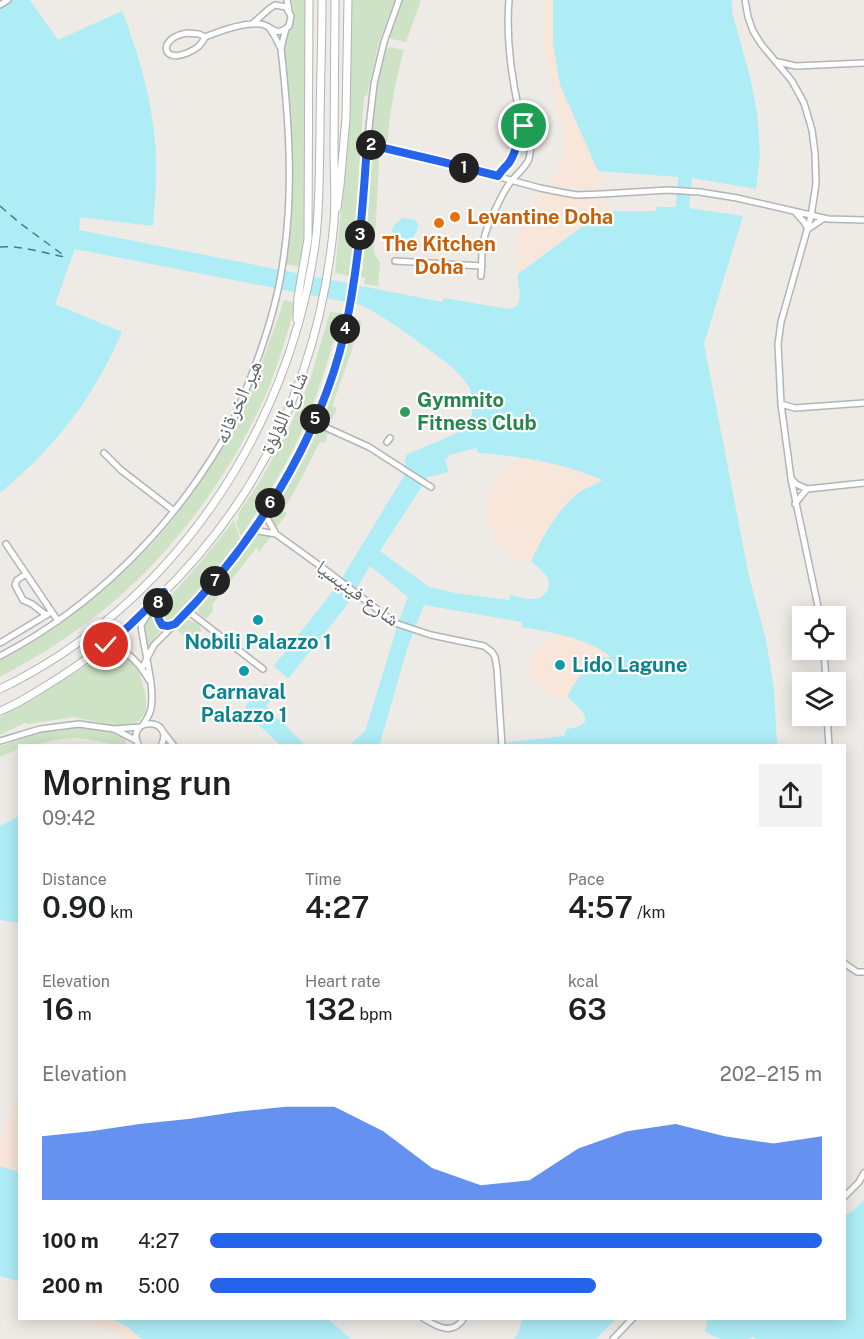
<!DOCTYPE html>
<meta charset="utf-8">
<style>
body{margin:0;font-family:"Public Sans","Noto Naskh Arabic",sans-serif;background:#f2f2f2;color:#202124;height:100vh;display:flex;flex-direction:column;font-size:22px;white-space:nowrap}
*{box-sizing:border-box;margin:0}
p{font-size:20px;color:#757577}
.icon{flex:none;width:33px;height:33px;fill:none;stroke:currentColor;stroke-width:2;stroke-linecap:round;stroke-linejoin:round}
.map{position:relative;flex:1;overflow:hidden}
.side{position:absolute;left:18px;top:744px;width:828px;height:576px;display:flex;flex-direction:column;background:#fff;border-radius:0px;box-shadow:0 3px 15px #0003}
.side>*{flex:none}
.controls{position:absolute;left:792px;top:606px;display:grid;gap:12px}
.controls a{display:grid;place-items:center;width:54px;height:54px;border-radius:0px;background:#fff;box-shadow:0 3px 15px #0003;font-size:30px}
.pin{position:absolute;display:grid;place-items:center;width:51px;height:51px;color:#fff;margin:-26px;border:3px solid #fff;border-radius:50%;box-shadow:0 2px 6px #0007}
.km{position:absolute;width:30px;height:30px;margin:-15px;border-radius:50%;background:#222;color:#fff;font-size:16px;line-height:30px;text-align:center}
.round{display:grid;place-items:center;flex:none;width:63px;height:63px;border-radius:0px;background:#f2f2f2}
.head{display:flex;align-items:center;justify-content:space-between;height:102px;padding:0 24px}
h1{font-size:33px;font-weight:600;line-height:45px}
.figures{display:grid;grid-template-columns:repeat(3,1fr);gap:9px;height:102px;padding:6px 24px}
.figures div{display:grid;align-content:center}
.figures b{font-size:30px;font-weight:600}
.figures small{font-size:16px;font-weight:400}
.figures p{font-size:16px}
.chart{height:168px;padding:12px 24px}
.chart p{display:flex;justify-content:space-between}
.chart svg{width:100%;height:108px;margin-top:6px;fill:#2563eb;opacity:.7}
ul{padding:0 24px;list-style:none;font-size:20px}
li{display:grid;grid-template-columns:96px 72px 1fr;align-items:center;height:45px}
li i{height:15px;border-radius:8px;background:#2563eb}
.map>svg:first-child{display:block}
.green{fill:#cee3c5}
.sand{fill:#f7e6d9}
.water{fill:#aeedf6;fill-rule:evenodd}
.pier{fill:#eeeae6}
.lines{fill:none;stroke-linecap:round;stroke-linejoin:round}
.ferry{stroke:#427e8e;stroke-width:1.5;stroke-dasharray:8 6;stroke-linecap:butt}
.minor-casing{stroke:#b1b5b7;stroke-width:8}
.secondary-casing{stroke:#b0b5b7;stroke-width:9}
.minor{stroke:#fff;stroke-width:5}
.secondary{stroke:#fff;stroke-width:7}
.route-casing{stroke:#fff;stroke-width:12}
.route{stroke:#2563eb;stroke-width:8}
.food-dot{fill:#e8710a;stroke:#fff;stroke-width:2}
.leisure-dot{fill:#2e9e5b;stroke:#fff;stroke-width:2}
.culture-dot{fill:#0f9aa8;stroke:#fff;stroke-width:2}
.labels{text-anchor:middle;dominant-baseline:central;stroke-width:4.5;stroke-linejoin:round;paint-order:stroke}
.food-label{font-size:20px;font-weight:bold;fill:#c56008;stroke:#fff;text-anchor:start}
.leisure-label{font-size:20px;font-weight:bold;fill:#27864d;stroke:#fff;text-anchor:start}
.street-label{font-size:20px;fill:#5e6365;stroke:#fff}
.culture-label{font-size:20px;font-weight:bold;fill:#0d838f;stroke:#fff}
</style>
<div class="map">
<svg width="864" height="1339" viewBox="0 0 864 1339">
<rect width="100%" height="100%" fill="#eeeae6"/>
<path class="green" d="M291 0H307L304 106 305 225 301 267 286 264 292 219V159L284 45C287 23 299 25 291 0Z
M352 0H395L379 42 367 95 364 96 355 233 349 276 335 273 347 144 350 39Z
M403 0H421L406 42 392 39 390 37Z
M389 47 404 50C395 81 390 112 387 144L376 141 371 135 378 85 386 50Z
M374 153 377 154 379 163 375 238C373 249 373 254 380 262L378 286 364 284 365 278 361 277 367 235 370 169 368 168 369 156Z
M284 300 296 303C287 334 279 364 266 394 228 480 168 561 92 619 63 641 32 660 0 677V660C42 640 78 612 112 581 125 569 140 557 152 544 216 474 255 389 284 300Z
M330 312 342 313C329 359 315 406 294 448 278 479 260 508 241 536L236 523 239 517 238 514 262 478 291 424 311 376Z
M351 319 362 321 359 333H356L351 353 332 406 337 408 332 419 327 421 323 418 322 412 340 362Z
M320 429 325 431 328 433 325 443 320 442 301 479 283 511 287 513 276 528 272 524 271 509 310 437 316 431Z
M234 520 240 539 192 600 163 627 148 647 143 630 144 624C176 591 206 557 234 520Z
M260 533 271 536 259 552 257 547 212 605 213 611 206 619 198 613V603L232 562 252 537Z
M184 620H189L200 625 201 631 193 644 176 629Z
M116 656 129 660 138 668 146 696V711L138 722 130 726 119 727 74 717 29 724 25 723 0 735V717L21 705 100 658Z
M77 728C94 729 111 729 126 739L125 741 127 745C108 746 91 737 71 738 53 739 37 746 20 746L19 749 0 757V746L40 732Z"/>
<path class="sand" d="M543 0H553V43L560 85 598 171 600 179 601 189C583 189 567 188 550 183L555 176 562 157 565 135 557 107 543 41Z
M541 192 563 197 602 200 610 209 611 213 580 228 547 251 518 274C515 238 520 222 541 192Z
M522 457 553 463 604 480C597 483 588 486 582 491 559 506 543 537 531 561L512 558C506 550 497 541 492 532 475 499 496 476 522 457Z
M556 633C574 638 596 645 610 656L608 658C604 657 603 656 599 658 588 662 572 687 567 697L553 700C538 689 519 672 535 653 538 648 542 647 546 644 550 641 553 637 556 633Z
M19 1099V1172L0 1166C0 1134 4 1126 19 1099Z
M86 1319H112L126 1326 142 1339H126Z"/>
<path class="water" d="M0 0H30L58 40 122 11C143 65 158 121 156 179 156 195 154 211 153 226L80 217 79 230 442 302 444 298 508 309 517 306C523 295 517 286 518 274L580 228 607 215 610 219 613 217V211H655L657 207H676L678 177 598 171 560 85 553 43V0H732V12L750 77 757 112 760 154 756 189 692 178 689 208 743 216 704 344 749 576 766 640 774 689 777 745H482L564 736 566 729C599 726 583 710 567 697 572 687 588 662 599 658 603 656 604 657 608 658L610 656C587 638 550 632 522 627V622L424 605 408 646 380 743 377 745H350L365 731 368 722 399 621 408 597 370 566 344 609 266 706 305 745H280L243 710 253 696H255L277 669 274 666 337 586 404 476 406 455 471 427 470 424C473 412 475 399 469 387 458 369 437 356 420 343 401 329 383 316 361 305L75 249 55 304 122 332C93 398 56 447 0 493ZM476 448 479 453C523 456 561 463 603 480 596 484 588 487 581 491 558 508 543 536 531 561 540 569 555 579 546 592 544 594 542 597 539 598 530 601 519 597 510 595L509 600 455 593 429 587 380 551 428 477 449 472 445 460 450 455Z
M403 218 415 220 419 225C414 235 412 250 397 243L396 234 391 231 395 224Z
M19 816V923L0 920V826Z
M0 1166 19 1172V1281L0 1276Z
M864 1200V1339H756L753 1337 748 1339H721L705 1332 708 1319 844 1318 845 1216 854 1210Z
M112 1319H328L351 1339H142L126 1326Z
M522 1319V1318L616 1319 596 1339H514L519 1331Z"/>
<path class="pier" d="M273 666 290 680 279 694 263 682 273 669 271 668Z"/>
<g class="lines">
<path class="ferry" d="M0 206 21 224 66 257
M0 247C20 245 44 253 65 257"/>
<g class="minor-casing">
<path id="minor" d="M287 0 289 10
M745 0 748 17 753 31 761 44 792 81 804 103 812 130 815 153 816 184 811 216 781 322 778 344 781 404 791 478 796 484 807 489 864 483
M0 5 8 0
M270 29 275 37 280 47
M187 33 199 34 205 37C201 46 196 49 187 53 162 64 157 38 187 33Z
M205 37C220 31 244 22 260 24 273 25 274 39 289 26L291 16 286 7 275 5 269 9 252 24
M778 62 796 66 864 63
M367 145 443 162 540 188 565 193 577 195 602 194 668 190 700 192 737 198 828 219 864 220
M498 176C501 171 504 169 508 164 516 155 513 145 525 138
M796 213 804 222 808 229 823 219
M395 261 482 266
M481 276C482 264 481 251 484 239 486 227 502 194 509 184 515 175 525 169 529 159 531 150 532 144 525 138 524 128 522 120 519 111 511 75 506 36 509 0
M781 404 795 408 864 403
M314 422 369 447 431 487
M387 442 390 438
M104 453 121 470 174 511
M791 479 820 616
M795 504 801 496 807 489
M264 515 267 518 276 534
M253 530 276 534 327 571 395 623 431 635 484 646 492 652 495 657 497 669 502 746
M6 544 58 621
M26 574 17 580 15 585 23 600 32 604 46 615
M162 596C156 605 155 616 162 625L168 626 172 625
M188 611 263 669
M0 643 48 614
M824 650 826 682
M98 653C122 641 138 661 149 680
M0 656C94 607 171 529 224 438 233 423 239 407 245 392 262 350 277 307 283 262 294 192 289 120 281 49L283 40 286 29
M142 668 154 645 188 611 217 578 253 530 289 471 314 422 335 365 343 337 349 308 361 232 367 145 374 84 384 42 399 0
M827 716 829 746
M143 725C145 721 149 716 150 712 157 692 143 647 141 625L151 609
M116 730 137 741
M164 733 174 746
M0 741 40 729 79 724 114 729 140 727
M139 746C123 717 176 716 161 746
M844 963 857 972H864
M844 1197 859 1182 864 1173
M423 1318C437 1327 453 1336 464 1318
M613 1339 633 1318"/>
</g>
<g class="secondary-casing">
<path id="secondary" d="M337 208 340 186 346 118 348 0
M297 319 298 297 308 239 309 0
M0 689C171 607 289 431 315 245 320 209 319 172 320 136 320 91 322 45 322 0
M0 711C15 705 30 696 44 687 84 663 120 635 154 602 262 499 321 370 334 222 336 198 334 173 334 149 334 100 335 50 335 0"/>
</g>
<use href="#minor" class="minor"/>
<use href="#secondary" class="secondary"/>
</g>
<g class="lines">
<g class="route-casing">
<path id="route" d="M106 645 128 627 164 592C157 603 154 613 162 625L168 626 175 624C252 547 319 441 344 335 358 272 363 208 367 144L443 162 498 176C501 171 504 168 508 164 516 155 513 145 525 138L524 126"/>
</g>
<use href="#route" class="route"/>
</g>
<g class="food-dot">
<circle cx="455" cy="217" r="6"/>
<circle cx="439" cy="223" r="6"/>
</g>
<circle class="leisure-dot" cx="405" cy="412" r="6"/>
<g class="culture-dot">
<circle cx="258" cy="620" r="6"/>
<circle cx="560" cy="665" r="6"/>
<circle cx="244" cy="671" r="6"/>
</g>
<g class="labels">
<g class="food-label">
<text x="467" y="217">Levantine Doha</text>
<text x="439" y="244" text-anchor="middle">The Kitchen<tspan x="439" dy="23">Doha</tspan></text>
</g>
<g class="leisure-label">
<text x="417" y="400">Gymmito<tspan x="417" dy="23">Fitness Club</tspan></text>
</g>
<g class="street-label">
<text transform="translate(238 402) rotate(-66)">هير الخرقانه</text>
<text transform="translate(284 413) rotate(-66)">شارع اللؤلؤة</text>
<text transform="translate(358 593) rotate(36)">شارع فينيسيا</text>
</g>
<g class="culture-label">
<text x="258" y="642">Nobili Palazzo 1</text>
<text x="572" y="665" text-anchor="start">Lido Lagune</text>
<text x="244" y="692">Carnaval<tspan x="244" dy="23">Palazzo 1</tspan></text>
</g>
</g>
</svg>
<div class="controls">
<a><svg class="icon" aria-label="locate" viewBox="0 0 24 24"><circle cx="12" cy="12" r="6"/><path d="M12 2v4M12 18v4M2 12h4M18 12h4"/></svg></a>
<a><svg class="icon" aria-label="layers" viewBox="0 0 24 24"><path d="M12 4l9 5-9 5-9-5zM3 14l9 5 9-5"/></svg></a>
</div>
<div class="pin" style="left:524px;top:126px;background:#1e9e55"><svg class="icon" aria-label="arrive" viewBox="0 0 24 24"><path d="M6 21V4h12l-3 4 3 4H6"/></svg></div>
<div class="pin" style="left:106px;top:645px;background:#d93025"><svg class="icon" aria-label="check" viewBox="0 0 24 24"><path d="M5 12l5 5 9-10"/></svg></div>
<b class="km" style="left:464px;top:168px">1</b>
<b class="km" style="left:371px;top:145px">2</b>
<b class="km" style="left:360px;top:235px">3</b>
<b class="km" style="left:345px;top:329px">4</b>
<b class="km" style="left:315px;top:419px">5</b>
<b class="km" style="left:270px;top:503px">6</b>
<b class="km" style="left:215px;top:581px">7</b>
<b class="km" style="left:158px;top:603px">8</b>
<section class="side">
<div class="head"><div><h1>Morning run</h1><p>09:42</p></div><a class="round"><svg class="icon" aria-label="share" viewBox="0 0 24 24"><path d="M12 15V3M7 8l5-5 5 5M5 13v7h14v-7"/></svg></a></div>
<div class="figures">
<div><p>Distance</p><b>0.90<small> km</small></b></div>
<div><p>Time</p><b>4:27</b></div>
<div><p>Pace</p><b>4:57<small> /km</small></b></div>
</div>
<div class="figures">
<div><p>Elevation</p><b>16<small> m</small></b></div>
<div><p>Heart rate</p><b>132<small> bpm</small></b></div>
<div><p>kcal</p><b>63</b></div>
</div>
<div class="chart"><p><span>Elevation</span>202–215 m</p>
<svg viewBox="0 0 160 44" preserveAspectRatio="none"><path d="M0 44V18L10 16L20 13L30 11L40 8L50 6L60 6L70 16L80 31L90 38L100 36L110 23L120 16L130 13L140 18L150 21L160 18V44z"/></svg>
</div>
<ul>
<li><b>100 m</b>4:27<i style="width:100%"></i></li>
<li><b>200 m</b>5:00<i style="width:63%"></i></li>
</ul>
</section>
</div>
